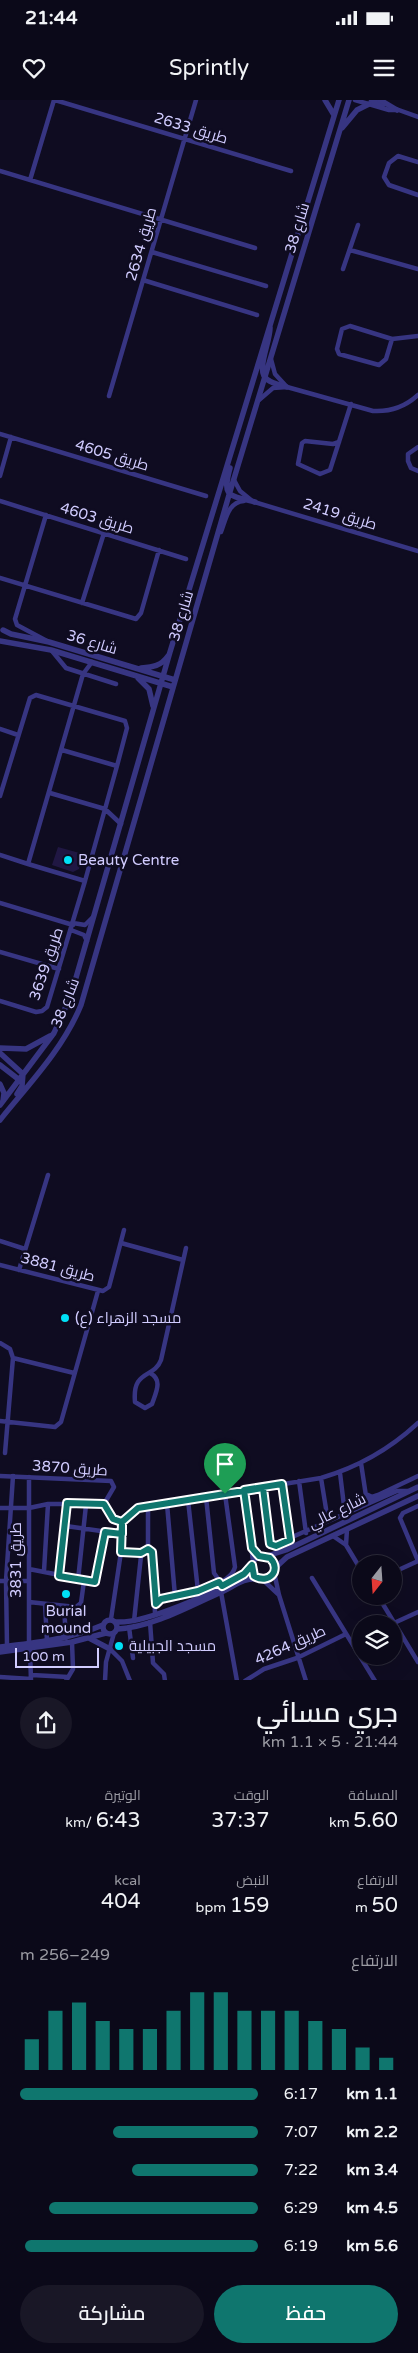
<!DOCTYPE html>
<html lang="ar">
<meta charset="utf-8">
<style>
body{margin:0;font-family:"Varela Round",Cairo,sans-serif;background:#191726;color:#f1f3f6;direction:rtl;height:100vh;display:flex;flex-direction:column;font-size:19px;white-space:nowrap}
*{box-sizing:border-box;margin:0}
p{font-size:16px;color:#9a9aa2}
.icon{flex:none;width:28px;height:28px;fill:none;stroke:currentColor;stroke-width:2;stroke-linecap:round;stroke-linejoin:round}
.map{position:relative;height:1580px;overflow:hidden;direction:ltr}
.details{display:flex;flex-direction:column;background:#0b0919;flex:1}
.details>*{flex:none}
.needle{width:32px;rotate:197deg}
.tools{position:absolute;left:352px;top:1455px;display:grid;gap:10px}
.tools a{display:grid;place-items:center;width:50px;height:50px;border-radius:50%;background:#0b0919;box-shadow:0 5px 20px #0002,0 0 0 1px #2b2a38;font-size:25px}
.scale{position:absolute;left:15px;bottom:12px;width:84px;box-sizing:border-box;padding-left:5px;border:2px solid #d1ccff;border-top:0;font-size:14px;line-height:18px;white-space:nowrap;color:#d1ccff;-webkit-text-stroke:4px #0f0c21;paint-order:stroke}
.pin{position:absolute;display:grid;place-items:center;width:42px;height:42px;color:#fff;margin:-51px -21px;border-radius:50% 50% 50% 0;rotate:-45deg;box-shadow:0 0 5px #0007}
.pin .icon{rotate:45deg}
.round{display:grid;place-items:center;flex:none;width:52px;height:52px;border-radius:26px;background:#191726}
.head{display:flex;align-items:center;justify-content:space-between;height:85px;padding:0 20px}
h1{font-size:28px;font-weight:600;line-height:38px}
.metrics{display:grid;grid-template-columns:repeat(3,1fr);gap:8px;height:85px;padding:5px 20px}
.metrics div{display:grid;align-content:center}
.metrics b{font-size:21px;font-weight:600}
.metrics small{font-size:14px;font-weight:400}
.metrics p{font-size:14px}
.chart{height:140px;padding:10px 20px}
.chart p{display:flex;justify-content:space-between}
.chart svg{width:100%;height:90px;margin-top:5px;stroke:#0f766e;stroke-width:6}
.action{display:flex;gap:10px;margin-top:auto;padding:10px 20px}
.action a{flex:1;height:58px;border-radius:30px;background:#0f766e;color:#fff;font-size:20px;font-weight:600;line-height:58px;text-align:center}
.action a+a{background:#191726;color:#f1f3f6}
ul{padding:0 20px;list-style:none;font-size:16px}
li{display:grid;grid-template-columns:80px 60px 1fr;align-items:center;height:38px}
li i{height:12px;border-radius:6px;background:#0f766e}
.status{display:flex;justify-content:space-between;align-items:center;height:35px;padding:0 25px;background:#0b0919;direction:ltr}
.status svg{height:14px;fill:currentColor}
header{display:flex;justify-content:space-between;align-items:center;height:65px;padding:0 20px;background:#0b0919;font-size:22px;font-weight:600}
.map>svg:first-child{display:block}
.building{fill:#201743}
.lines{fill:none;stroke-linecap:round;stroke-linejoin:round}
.minor{stroke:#373582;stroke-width:4.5}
.tertiary{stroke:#373582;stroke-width:5.5}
.route-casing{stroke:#fff;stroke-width:10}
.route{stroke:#0f766e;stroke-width:6}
.poi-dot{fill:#00e1f7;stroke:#0f0c21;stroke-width:2}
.labels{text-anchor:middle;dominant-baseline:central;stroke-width:5;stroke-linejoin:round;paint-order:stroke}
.street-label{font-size:15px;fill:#d1ccff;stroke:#0f0c21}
.poi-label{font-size:15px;fill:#d1ccff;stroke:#0f0c21;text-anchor:start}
</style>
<div class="status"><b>21:44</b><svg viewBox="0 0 49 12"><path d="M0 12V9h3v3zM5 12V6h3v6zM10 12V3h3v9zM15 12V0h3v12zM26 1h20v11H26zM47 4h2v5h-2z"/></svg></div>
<header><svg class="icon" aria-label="menu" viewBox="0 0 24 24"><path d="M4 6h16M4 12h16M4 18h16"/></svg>Sprintly<svg class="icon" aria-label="heart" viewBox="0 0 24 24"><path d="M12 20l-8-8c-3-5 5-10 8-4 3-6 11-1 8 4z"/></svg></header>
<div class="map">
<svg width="418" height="1581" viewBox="0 0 418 1581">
<rect width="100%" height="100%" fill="#0f0c21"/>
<path class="building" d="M58 747 83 754 79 769 73 772 52 765Z"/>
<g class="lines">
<path class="minor" d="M55 0 291 71
M355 0 389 10H397
M371 0 384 4
M396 9 418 17
M418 62 398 56 389 63 384 77 389 85 418 95
M0 71 255 148
M30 80 54 0
M350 150 418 169
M152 152 266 186
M343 169 358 125
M143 180 257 215
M392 239 386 259 379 265 339 254 337 249 342 229 350 226 392 239 418 236
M271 259 275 274 286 286
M109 296 196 0
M259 300 273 288 287 287 373 311C390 312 405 307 418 295
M0 334 206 396
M339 342 333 344 305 341 302 343 298 364 320 374 330 370 351 304
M418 347 408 354V361L411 368 418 371
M0 376 11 337
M234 380 240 391 251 400
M0 401 186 459
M254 402 418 451
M46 415 15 519 17 525 47 541
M221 432C226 419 228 402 244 401
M0 478 136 519 141 513 159 450
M82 503 104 433
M52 551 66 568 116 584
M0 629 18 635
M62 650 117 666 85 781
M50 693 105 709 121 724
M0 696 30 598 36 595 125 621 127 628 117 666
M0 755 28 764 83 574 92 562
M0 803 73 825
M73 823 85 825 92 818
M71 830 84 835 87 841
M0 852 59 869
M0 901 36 912 42 911 47 907 85 781 28 764
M0 1141 25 1149
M121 1143 183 1160
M0 1165 103 1191 109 1187 124 1130
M19 1170 48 1075
M0 1243 10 1249 13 1258 5 1353
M13 1258 74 1273
M150 1273C163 1280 156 1292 152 1304L145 1308 135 1302C132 1269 154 1279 161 1260L186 1148
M0 1321 55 1327 61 1322 98 1191
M361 1363 366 1396 372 1402
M340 1373 344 1406 343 1415
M0 1376 111 1381 114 1387 104 1404
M321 1378 328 1421
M299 1381 306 1433
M282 1384 290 1439
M263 1388 270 1443 274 1445 397 1391H408
M244 1390 253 1461
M366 1394 372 1397 378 1395 418 1376
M206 1397 214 1473 221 1483
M188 1400 198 1491
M167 1404 175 1496
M0 1408H29L48 1404H104L113 1419 120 1423 135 1409 140 1407 321 1378C359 1367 389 1350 418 1323
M66 1426 122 1434
M333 1436 346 1445 361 1470
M346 1445 347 1429
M148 1449V1406
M121 1452 141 1453
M418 1461 400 1418 403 1413 418 1406
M29 1469 95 1482 105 1432
M44 1471 48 1404
M274 1472 279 1495 306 1581
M394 1472 418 1461
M59 1476 66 1426 67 1403
M312 1478 375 1581
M262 1479 278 1494
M78 1480 86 1405
M0 1481H29
M221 1492 237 1581
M378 1496 418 1562
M29 1502 76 1507 81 1503 84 1481
M45 1504 47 1541
M156 1504 161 1499C179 1495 230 1488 235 1467L225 1394
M64 1507 66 1538
M111 1519 121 1452 122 1423
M134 1521 141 1456 146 1449 150 1450 153 1455 155 1514
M150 1522 153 1563 164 1574 165 1581
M394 1523 418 1512
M129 1527 133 1558
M29 1544V1377
M7 1546 6 1481 13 1376
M30 1548 31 1581
M110 1549 122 1561 130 1581
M32 1575 68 1577
M0 1577 31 1579
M66 1581 73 1569 72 1542
M105 1581 106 1562 114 1533
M245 1581 264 1569 297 1558 346 1534"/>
<path class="tertiary" d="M325 0 334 15
M380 0 397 10
M342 28 357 10 369 4
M270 227C271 241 254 273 268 280 273 284 281 285 287 287
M230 368C222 397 228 395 255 402
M3 530 11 534 49 542 175 580
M0 541 51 550 173 587
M141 568C153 567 161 566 168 556
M138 578 149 589 153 606
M0 948 26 949 50 936
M0 953 23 974 22 986 17 994
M0 965 22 982
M0 984 4 993 3 1001
M0 1005 54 933 71 895 170 552 339 0
M0 1020C29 984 63 949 81 905L229 395 349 0
M267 1456 286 1450 418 1387
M275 1468 287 1457 418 1396
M103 1527a7 7 0 1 1 14 0a7 7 0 1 1-14 0Z
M116 1522C145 1524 217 1492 241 1476 249 1470 251 1461 259 1456L270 1458 275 1468 272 1475 262 1479 252 1473V1465
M118 1529C152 1527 188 1507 219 1493 232 1488 243 1477 258 1479
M89 1538 110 1549
M0 1547C36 1543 70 1539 103 1525
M0 1552 72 1542 106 1533"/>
</g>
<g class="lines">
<g class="route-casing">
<path id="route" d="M225 1394 138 1408 122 1422V1434L105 1432 95 1482 59 1476 67 1403 104 1404 113 1419 122 1422 121 1452 141 1453 148 1449 152 1452 156 1504 161 1499 198 1491 219 1482 222 1486 244 1474 252 1465 254 1476C269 1485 282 1470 270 1458L259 1456 252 1448 244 1390 282 1384 290 1440 276 1446 270 1444 263 1388 225 1394"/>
</g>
<use href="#route" class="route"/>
</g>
<g class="poi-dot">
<circle cx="68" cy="760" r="5"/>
<circle cx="65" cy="1218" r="5"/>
<circle cx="66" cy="1494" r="5"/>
<circle cx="119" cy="1546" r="5"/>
</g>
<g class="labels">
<g class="street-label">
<text transform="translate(191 28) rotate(17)">طريق 2633</text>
<text transform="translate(297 128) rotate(-73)">شارع 38</text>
<text transform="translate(141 144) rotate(-74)">طريق 2634</text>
<text transform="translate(112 355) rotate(17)">طريق 4605</text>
<text transform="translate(340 414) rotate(17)">طريق 2419</text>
<text transform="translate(97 418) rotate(17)">طريق 4603</text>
<text transform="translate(181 516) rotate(-73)">شارع 38</text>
<text transform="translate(92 542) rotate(17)">شارع 36</text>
<text transform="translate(46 864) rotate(-71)">طريق 3639</text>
<text transform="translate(65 903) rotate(-68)">شارع 38</text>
<text transform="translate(58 1167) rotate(15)">طريق 3881</text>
<text transform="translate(70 1368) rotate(4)">طريق 3870</text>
<text transform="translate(337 1411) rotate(-26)">شارع عالي</text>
<text transform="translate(16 1460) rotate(-90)">طريق 3831</text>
<text transform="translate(290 1545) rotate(-24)">طريق 4264</text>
</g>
<g class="poi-label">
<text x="78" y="760">Beauty Centre</text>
<text x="75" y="1218">مسجد الزهراء (ع)</text>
<text x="66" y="1511" text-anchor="middle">Burial<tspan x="66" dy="17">mound</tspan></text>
<text x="129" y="1546">مسجد الجبيلية</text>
</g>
</g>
</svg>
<div class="tools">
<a><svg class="needle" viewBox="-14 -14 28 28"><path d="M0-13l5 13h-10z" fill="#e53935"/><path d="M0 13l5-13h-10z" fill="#9a9aa2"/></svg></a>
<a><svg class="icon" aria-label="layers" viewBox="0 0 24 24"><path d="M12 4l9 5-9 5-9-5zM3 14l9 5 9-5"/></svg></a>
</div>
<div class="scale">100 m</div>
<div class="pin" style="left:225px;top:1394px;background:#1e9e55"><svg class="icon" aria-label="arrive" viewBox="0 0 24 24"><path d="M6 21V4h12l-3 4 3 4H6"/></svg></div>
</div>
<section class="details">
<div class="head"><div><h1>جري مسائي</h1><p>21:44 · 5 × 1.1 km</p></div><a class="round"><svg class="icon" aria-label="share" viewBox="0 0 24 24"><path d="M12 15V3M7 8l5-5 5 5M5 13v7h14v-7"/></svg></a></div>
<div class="metrics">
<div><p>المسافة</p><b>5.60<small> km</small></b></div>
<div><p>الوقت</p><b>37:37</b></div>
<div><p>الوتيرة</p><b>6:43<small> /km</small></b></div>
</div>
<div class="metrics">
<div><p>الارتفاع</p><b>50<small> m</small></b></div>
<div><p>النبض</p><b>159<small> bpm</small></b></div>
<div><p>kcal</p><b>404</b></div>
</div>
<div class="chart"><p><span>الارتفاع</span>249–256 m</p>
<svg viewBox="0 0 160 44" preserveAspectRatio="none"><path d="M5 44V29M15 44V15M25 44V11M35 44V20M45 44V24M55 44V24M65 44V15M75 44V6M85 44V6M95 44V15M105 44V15M115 44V15M125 44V20M135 44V24M145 44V33M155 44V38"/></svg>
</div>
<ul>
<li><b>1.1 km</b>6:17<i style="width:100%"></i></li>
<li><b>2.2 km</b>7:07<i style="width:61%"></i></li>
<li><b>3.4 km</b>7:22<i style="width:53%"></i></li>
<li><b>4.5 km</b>6:29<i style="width:88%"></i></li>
<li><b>5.6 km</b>6:19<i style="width:98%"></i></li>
</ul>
<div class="action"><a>حفظ</a><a>مشاركة</a></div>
</section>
